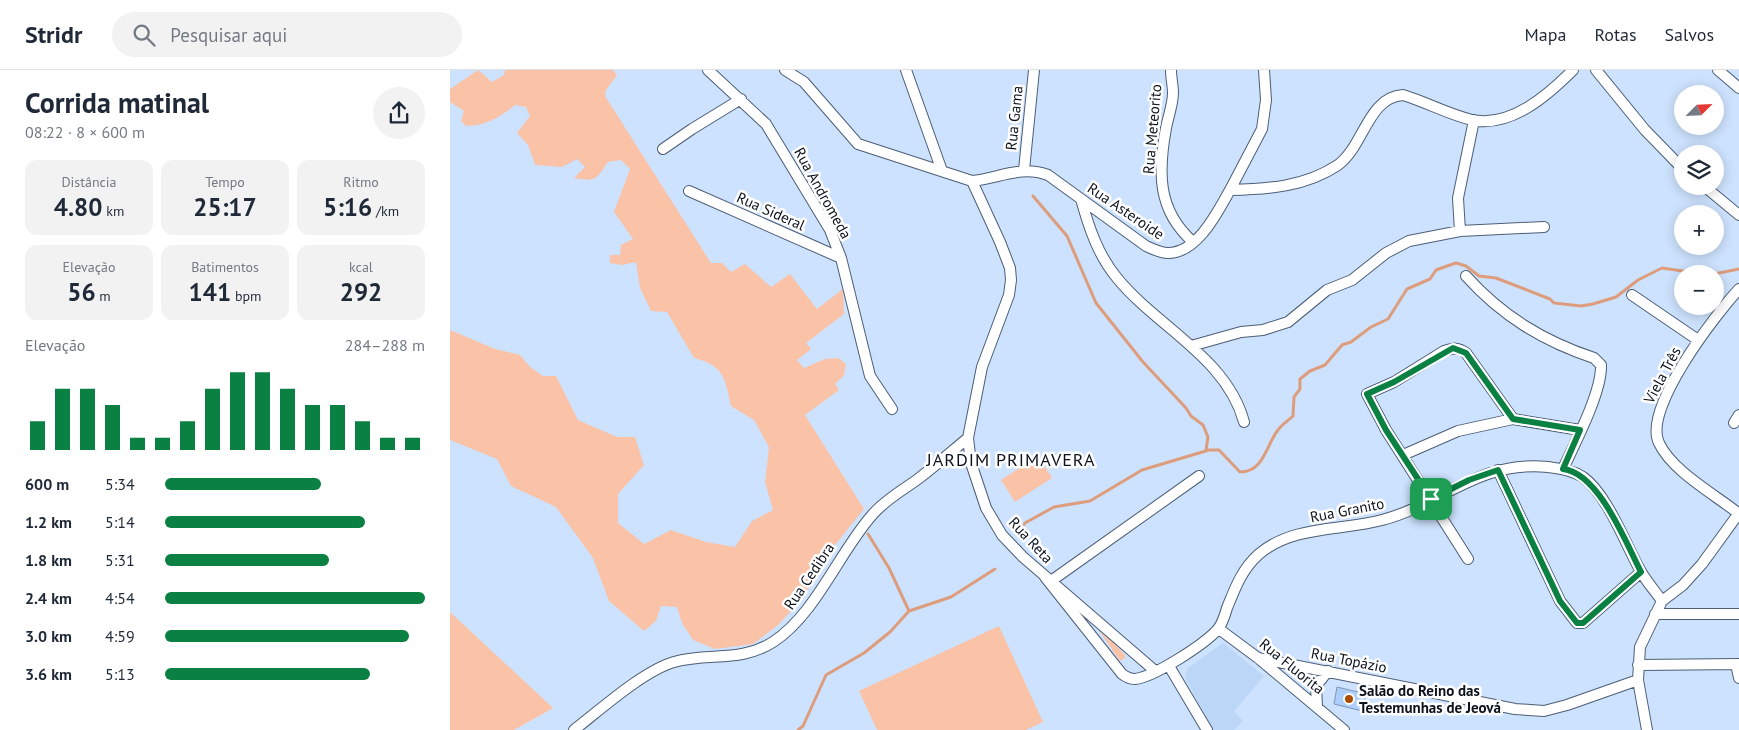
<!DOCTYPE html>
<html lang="pt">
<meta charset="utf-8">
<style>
body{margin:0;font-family:"PT Sans",sans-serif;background:#f2f2f3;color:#1f2937;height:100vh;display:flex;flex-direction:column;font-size:19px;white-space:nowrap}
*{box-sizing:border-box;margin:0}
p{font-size:16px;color:#747a83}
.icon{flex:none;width:28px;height:28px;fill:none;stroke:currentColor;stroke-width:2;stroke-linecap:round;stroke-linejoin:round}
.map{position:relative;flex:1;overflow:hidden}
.drawer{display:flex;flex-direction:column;background:#fff;width:450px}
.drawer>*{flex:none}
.needle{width:32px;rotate:66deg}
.fabs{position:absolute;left:1224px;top:15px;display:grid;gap:10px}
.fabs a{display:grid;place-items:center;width:50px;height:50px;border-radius:50%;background:#fff;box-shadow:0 2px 12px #0003;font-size:25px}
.pin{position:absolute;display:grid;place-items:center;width:42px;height:42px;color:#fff;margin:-21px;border-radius:10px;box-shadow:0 2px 8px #0006}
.round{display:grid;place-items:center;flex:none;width:52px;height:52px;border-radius:26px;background:#f2f2f3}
.overview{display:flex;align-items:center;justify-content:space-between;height:85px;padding:0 25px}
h1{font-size:28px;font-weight:700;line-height:38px}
.metrics{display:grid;grid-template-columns:repeat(3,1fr);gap:8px;height:85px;padding:5px 25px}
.metrics div{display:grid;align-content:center;border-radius:12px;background:#f2f2f3;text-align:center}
.metrics b{font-size:25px;font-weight:700}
.metrics small{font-size:14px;font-weight:400}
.metrics p{font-size:14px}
.chart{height:140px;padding:10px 25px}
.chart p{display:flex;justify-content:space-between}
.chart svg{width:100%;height:90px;margin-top:5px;stroke:#0b8043;stroke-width:6}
ul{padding:0 25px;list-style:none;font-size:16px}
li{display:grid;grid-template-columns:80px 60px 1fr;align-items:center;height:38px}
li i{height:12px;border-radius:6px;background:#0b8043}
header{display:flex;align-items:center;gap:30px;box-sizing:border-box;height:70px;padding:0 25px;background:#fff;border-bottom:1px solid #e0e1e3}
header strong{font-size:24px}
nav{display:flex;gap:28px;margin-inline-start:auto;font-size:18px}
.search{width:350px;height:45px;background:#f2f2f3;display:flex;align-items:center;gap:12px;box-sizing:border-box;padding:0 18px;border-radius:28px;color:#747a83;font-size:19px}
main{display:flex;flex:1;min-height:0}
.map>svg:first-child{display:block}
.built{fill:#bcd6f8}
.green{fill:#fac2a6}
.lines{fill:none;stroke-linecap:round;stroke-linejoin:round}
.stream{stroke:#dd9d7d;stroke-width:3}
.building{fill:#adcefa;stroke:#8295af}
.minor-casing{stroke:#4c5e76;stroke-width:12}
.minor{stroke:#fff;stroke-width:10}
.route-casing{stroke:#fff;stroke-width:10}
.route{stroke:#0b8043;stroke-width:6}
.poi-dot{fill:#ac4c03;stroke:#fff;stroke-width:2}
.labels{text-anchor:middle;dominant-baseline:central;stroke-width:5;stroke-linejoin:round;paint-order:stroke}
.street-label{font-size:15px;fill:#0c131d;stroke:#fff}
.poi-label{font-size:15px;font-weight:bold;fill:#0c131d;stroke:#fff;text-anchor:start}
.quarter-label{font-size:18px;letter-spacing:1px;fill:#0c131d;stroke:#fff}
</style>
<header>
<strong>Stridr</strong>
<div class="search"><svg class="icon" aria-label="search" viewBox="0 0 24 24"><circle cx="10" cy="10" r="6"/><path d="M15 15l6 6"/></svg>Pesquisar aqui</div>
<nav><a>Mapa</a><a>Rotas</a><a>Salvos</a></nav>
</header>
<main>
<section class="drawer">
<div class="overview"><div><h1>Corrida matinal</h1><p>08:22 · 8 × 600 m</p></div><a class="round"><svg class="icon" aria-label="share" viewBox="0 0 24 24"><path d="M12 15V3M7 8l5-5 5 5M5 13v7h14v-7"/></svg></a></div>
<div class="metrics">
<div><p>Distância</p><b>4.80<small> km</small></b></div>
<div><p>Tempo</p><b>25:17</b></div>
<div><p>Ritmo</p><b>5:16<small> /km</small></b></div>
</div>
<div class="metrics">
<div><p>Elevação</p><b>56<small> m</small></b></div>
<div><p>Batimentos</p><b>141<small> bpm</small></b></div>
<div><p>kcal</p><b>292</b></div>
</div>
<div class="chart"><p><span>Elevação</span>284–288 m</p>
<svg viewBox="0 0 160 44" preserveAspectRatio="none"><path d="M5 44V30M15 44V14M25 44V14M35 44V22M45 44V38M55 44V38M65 44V30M75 44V14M85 44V6M95 44V6M105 44V14M115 44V22M125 44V22M135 44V30M145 44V38M155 44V38"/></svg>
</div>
<ul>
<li><b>600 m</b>5:34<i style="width:60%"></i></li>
<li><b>1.2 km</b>5:14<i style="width:77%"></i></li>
<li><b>1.8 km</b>5:31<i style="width:63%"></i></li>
<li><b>2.4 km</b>4:54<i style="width:100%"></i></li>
<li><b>3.0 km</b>4:59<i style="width:94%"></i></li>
<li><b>3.6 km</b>5:13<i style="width:79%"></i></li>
</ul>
</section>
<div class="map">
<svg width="1289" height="660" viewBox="0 0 1289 660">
<rect width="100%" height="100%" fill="#cde2fe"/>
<path class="built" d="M773 573 814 606 784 641 793 651 784 660H763L735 607 738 598Z"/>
<path class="green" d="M28 0 42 12 54 5 55 0H163L167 5 156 20 155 26 261 193H272L281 202 295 194 321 217 340 204 367 239 393 219 394 244 356 273 361 279 347 290 354 298 375 289 388 288 396 294 394 305 385 314 389 320 355 345 414 439 377 485 353 528 328 555 303 574 265 579 243 570 232 553 227 537 211 536 206 551 194 561 159 531 143 488 106 437 61 416 47 389 0 370V260L45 279 70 285 80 297 93 306H106L128 350 167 367H185L194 395 168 424V453L194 474 221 460 256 472 285 477 302 451 323 440 315 412 319 377 304 350 281 336C275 309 274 295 244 288L217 242 201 241 190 218 186 192 172 195 160 193V185H170L171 175 183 169 164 142 180 99 171 90 158 92C146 110 146 112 124 108L135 97 127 89 112 97 85 95 78 75 67 63 80 46 76 37 65 35C51 47 35 56 16 56L11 51 14 41 0 32V19Z
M588 386 602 408 565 432 551 410Z
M0 542 103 638 64 660H0Z
M642 550 675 585V588L670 591Z
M549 556 593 652 576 660H427L409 621Z"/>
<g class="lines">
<path class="stream" d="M583 126 617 166 646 233 693 292 736 338 741 346 753 355 758 367 756 380
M1264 204 1289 199
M570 460 575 453 604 437 640 431 692 400 759 380H769L790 402C814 402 816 375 828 360 832 354 839 350 843 346L844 327 850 319V309L860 301 875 295 892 275 901 272 921 257 938 249 957 219 980 209 986 200 1000 195 1006 193 1016 196 1029 206 1046 208 1100 229 1104 233 1131 236 1143 234 1166 227 1188 210 1212 198 1253 204
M418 464 439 498 459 541
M348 660 353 656 376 605 414 583 440 562 459 541 501 527 545 499"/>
</g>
<path class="building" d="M887 617 916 624 912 641 884 634Z"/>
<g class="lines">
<g class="minor-casing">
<path id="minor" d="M258 0 316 54 380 160 391 188 420 306 442 339
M335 0 354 12 408 74 522 111C550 108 571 95 598 105L696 176C703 179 710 183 718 183 748 183 768 141 780 120 818 119 855 117 888 95 914 76 918 27 953 25 976 32 998 44 1022 50 1061 58 1098 25 1123 0
M456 0 492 101
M721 0C721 8 723 16 723 23 723 34 718 47 716 58 708 102 707 140 743 172
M1146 0 1195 60 1232 98
M1268 0 1289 18
M213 79 242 59 291 29
M574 100 584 0
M522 111 550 172 560 198 561 210 559 225 532 297 518 368 521 393 536 438 552 465 573 487 704 600
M1254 116 1289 145
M780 120 812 59 816 30 814 0
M239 121 391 188
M631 129C639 158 648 185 667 208 707 257 777 288 794 352
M1010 161 1008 128 1024 50
M1016 206C1052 246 1093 271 1144 288L1151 295C1152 322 1125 373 1113 399
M1182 225 1248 270
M741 276 791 262 813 260 838 252 877 220 902 210 936 183 959 171 1010 161 1094 157
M1284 353 1289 345
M953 385 1008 361 1063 349 1130 360
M1048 400 1110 531 1127 553H1133L1191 502
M1288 443C1264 424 1222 401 1209 373 1192 339 1266 244 1289 219
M1018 489 936 360 917 324 944 312 994 281C1004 278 1008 277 1016 283L1063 349
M595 507 672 604C676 607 679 609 685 609 704 607 755 574 768 559 772 554 775 545 777 538 785 518 792 499 809 484 843 455 892 461 932 450 993 434 1028 390 1098 397 1111 399 1122 400 1133 407 1157 424 1176 475 1190 500 1196 511 1205 521 1212 531
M601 511 749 406
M1205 544H1289
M769 559 808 588 894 660
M808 588 1065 639 1094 641 1117 635 1188 610
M1286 594 1289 608
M1188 595 1289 594
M719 596 757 660
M867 637 866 616 878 601
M124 660C150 640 193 601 224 592 259 582 290 593 323 572 366 544 389 482 423 444 435 430 453 420 468 409 485 396 501 382 518 368
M1197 660 1188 610 1190 577 1212 531 1233 515 1252 494 1289 443"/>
</g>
<use href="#minor" class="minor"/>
</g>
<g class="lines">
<g class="route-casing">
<path id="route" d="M1003 278 1016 283 1063 349 1130 360 1113 399C1149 403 1176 473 1191 502L1133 553H1127L1110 531 1048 400 1019 410 981 429 936 360 917 324 944 312Z"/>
</g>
<use href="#route" class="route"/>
</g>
<circle class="poi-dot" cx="899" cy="629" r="5"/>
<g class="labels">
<g class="street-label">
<text transform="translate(564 48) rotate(-84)">Rua Gama</text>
<text transform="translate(702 59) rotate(-85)">Rua Meteorito</text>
<text transform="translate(373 123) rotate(61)">Rua Andromeda</text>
<text transform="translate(321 141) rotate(24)">Rua Sideral</text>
<text transform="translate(676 141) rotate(34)">Rua Asteroide</text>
<text transform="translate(1212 305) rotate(-62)">Viela Três</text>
<text transform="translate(897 440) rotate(-11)">Rua Granito</text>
<text transform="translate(581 470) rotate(47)">Rua Reta</text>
<text transform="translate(359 506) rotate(-56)">Rua Cedibra</text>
<text transform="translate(899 590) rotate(11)">Rua Topázio</text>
<text transform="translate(842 596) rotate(39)">Rua Fluorita</text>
</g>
<g class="poi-label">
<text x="909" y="620">Salão do Reino das<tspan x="909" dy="17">Testemunhas de Jeová</tspan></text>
</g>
<g class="quarter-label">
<text x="561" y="389">JARDIM PRIMAVERA</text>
</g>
</g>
</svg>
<div class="fabs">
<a><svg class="needle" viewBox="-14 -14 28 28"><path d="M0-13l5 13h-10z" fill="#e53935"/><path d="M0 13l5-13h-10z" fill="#747a83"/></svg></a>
<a><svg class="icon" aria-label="layers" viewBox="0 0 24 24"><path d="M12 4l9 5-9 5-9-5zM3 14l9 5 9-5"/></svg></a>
<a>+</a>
<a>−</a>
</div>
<div class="pin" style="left:981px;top:429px;background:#1e9e55"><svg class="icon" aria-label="arrive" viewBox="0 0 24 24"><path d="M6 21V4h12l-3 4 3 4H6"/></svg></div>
</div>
</main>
